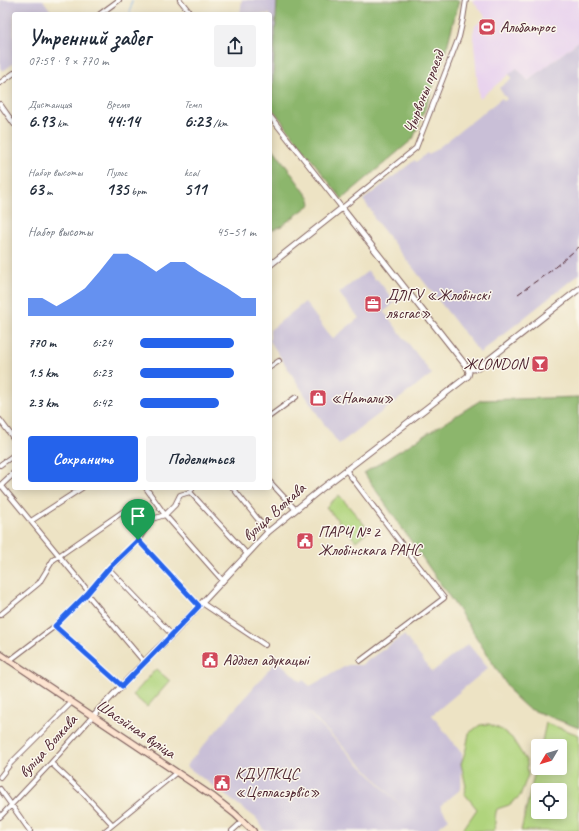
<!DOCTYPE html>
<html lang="ru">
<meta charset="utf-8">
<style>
body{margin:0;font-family:Caveat,sans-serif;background:#f2f2f3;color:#1f2937;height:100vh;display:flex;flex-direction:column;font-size:15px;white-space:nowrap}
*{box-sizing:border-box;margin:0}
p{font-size:13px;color:#747a83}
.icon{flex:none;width:22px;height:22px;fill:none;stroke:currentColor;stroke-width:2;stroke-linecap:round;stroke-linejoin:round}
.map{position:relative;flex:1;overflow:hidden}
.sheet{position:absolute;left:12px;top:12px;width:260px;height:478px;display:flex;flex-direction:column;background:#fff;border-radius:4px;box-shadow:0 2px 10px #0003}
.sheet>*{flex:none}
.needle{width:26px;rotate:232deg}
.tools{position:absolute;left:531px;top:739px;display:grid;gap:8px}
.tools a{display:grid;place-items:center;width:36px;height:36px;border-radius:4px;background:#fff;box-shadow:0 2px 10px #0003;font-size:20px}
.pin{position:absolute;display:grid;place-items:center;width:34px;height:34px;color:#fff;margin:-41px -17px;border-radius:50% 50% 50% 0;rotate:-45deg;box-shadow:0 0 4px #0007}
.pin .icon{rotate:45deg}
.round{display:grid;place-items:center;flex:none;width:42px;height:42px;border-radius:4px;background:#f2f2f3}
.head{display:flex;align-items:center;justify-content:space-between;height:68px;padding:0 16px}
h1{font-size:22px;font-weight:700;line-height:30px}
.metrics{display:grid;grid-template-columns:repeat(3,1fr);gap:6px;height:68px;padding:4px 16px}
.metrics div{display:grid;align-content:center}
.metrics b{font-size:17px;font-weight:700}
.metrics small{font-size:11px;font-weight:400}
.metrics p{font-size:11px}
.chart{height:112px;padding:8px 16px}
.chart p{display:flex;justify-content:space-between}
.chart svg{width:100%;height:72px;margin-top:4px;fill:#2563eb;opacity:.7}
.primary-button{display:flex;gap:8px;margin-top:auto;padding:8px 16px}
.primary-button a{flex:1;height:46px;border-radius:4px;background:#2563eb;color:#fff;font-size:16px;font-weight:700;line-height:46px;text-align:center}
.primary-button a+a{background:#f2f2f3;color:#1f2937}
ul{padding:0 16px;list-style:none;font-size:13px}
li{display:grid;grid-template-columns:64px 48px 1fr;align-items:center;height:30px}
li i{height:10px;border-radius:5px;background:#2563eb}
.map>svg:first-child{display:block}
.built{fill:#e8d2ee}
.industrial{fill:#c9bfd7;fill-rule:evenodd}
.green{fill:#b0d47d;stroke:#7d7a54;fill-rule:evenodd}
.forest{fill:#8cb66c;stroke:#6b6a4c}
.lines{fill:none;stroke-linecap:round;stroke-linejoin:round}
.stream{stroke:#72aae1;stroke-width:1}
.minor-casing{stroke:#836461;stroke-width:6}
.tertiary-casing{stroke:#836461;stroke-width:7}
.secondary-casing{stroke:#836461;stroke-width:8}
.minor{stroke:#fff;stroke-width:4}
.tertiary{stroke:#fff;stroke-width:5}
.secondary{stroke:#fde4d0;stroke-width:5.5}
.rail{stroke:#4a1f2b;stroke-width:1;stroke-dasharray:6 3;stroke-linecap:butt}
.route-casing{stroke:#fff;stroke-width:8}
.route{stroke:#2563eb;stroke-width:5}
.labels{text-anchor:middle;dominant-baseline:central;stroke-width:3;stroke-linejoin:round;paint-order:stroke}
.poi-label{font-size:16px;fill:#4a1f2b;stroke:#fbf7ec;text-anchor:start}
.street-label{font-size:16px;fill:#4a1f2b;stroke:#fbf7ec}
</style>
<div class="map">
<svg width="579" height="831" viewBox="0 0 579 831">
<rect width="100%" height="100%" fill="#fbf7ec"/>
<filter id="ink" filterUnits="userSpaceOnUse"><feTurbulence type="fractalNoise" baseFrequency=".025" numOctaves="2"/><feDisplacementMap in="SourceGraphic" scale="8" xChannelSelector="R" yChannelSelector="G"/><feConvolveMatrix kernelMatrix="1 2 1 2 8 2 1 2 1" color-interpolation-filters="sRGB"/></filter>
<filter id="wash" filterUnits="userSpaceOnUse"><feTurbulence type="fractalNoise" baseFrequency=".012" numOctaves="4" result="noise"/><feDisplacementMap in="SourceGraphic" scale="16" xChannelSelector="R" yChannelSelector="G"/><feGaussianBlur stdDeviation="0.9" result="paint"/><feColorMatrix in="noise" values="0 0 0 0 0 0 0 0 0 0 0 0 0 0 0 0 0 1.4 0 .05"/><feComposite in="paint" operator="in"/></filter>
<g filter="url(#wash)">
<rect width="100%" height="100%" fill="#ede3c4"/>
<path class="built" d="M472 0H579V41L528 81 517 68 479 99 473 34 475 26 486 17Z"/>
<path class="industrial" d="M0 0H43L53 14H14V63L3 71 0 68Z
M242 0H277L270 109V14H240Z
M579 41V274L480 353 373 217H374L372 214 373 213 363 200 415 160 416 162 427 153 429 155 502 98 504 101 507 99 499 88 512 78 509 74 517 68 528 81Z
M368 271 375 280 377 279 395 302 384 312 432 374 339 444 322 421 270 341V330L305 302 332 339 359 318 339 293Z
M404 635 432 672 468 644 488 668 421 724 432 715 462 754 461 789 440 806 449 819 434 831H265L256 818 186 766 277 660 301 682 303 680 310 686 348 665H361ZM308 712 363 766 406 811 308 713Z"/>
<path class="green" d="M339 495 369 530 356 541 326 507Z
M156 669 170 681 147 707 133 695Z
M546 723 579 735V831H521L538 758V768H560V746H541ZM538 790H560V812H538Z
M489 724 502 730 512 738 527 762 528 775 520 796 509 805 497 809C494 817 496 823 494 831H462L477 809 464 793 466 786 461 764 466 749 469 733 480 725Z"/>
<path class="forest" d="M277 0H459L446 51 425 109 413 139 342 199 271 107Z
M270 144 310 199 311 204 280 227 270 231Z
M579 397V728L527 708 513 695 464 618 364 473 481 400Z"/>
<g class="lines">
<path class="stream" d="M130 14 132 0"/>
</g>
</g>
<g filter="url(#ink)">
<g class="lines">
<g class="minor-casing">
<path id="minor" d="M180 0 191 14
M100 14 119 0
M0 83 14 73
M0 104 14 124
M270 116 342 208 416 148 459 37 463 19 466 0
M270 367 279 361
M270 416 296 397
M0 420 14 439
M0 465 14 455
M346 470 407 551 444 598 360 661
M270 482 295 509
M1 485 89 592
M146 488 165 515 223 581
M233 488 268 532
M190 492 247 554
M31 521 82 488
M138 540 199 606
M109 569 172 635
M87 594 145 663
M202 603 265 645
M0 615 39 583 53 560 134 504
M55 626 122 686
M9 661 55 626 87 594 109 569 138 540 152 519 165 515 175 505 180 495 190 492 193 488
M51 763 82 792 112 824
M0 777 11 763 72 702
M0 789 30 831
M0 817 51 763 93 716
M105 831 177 772
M232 831 243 821"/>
</g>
<g class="tertiary-casing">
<path id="tertiary" d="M467 367 473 369 478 368 579 289
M0 486 14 473
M93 716 155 651 172 635 268 532 320 490 393 434 468 376 469 372 467 367 342 208 270 265"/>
</g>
<g class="secondary-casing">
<path id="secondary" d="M0 654 212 796 235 814 253 831"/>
</g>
<use href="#minor" class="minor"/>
<use href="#tertiary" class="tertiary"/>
<use href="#secondary" class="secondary"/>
<path class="rail" d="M518 294 549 272 579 247"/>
</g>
</g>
<g class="lines" filter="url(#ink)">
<g class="route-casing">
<path id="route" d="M138 540 199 606C174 633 148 659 122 686L55 626 87 594 109 568Z"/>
</g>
<use href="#route" class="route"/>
</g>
<defs>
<g id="stadium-square" transform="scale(0.9)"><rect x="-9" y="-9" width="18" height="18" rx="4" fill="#d1495b" stroke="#fbf7ec"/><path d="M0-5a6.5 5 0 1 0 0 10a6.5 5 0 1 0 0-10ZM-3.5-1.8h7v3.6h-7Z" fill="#fff"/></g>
<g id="office-square" transform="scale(0.9)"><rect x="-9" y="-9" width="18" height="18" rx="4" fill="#d1495b" stroke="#fbf7ec"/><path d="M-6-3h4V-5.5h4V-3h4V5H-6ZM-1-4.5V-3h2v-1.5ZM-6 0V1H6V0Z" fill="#fff"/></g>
<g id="bar-square" transform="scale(0.9)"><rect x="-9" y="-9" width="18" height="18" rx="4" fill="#d1495b" stroke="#fbf7ec"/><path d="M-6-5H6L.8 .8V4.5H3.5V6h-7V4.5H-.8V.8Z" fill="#fff"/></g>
<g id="shop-square" transform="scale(0.9)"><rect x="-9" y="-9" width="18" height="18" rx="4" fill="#d1495b" stroke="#fbf7ec"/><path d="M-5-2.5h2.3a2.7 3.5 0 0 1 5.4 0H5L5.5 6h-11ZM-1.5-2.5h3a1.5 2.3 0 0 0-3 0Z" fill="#fff"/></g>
<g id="civic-square" transform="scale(0.9)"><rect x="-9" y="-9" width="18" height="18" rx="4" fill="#d1495b" stroke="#fbf7ec"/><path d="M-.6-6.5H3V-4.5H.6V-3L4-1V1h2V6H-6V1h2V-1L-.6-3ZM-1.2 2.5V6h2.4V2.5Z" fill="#fff"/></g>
</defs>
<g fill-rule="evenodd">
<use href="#stadium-square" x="487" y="27"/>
<use href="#office-square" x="373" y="304"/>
<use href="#bar-square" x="540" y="364"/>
<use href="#shop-square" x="318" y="398"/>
<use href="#civic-square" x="305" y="541"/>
<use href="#civic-square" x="210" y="660"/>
<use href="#civic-square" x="222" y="783"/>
</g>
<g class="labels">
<g class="poi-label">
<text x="500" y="27">Альбатрос</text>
<text x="386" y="295">ДЛГУ «Жлобінскі<tspan x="386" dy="18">лясгас»</tspan></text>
<text x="527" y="364" text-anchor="end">ЖLONDON</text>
<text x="331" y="398">«Натали»</text>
<text x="318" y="532">ПАРЧ № 2<tspan x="318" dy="18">Жлобінскага РАНС</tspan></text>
<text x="223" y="660">Аддзел адукацыі</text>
<text x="235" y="774">КДУПКЦС<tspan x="235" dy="18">«Цепласэрвіс»</tspan></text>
</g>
<g class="street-label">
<text transform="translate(424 92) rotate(-69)">Чырвоны праезд</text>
<text transform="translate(274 512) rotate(-42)">вуліца Волкава</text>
<text transform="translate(136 729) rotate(34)">Шасэйная вуліца</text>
<text transform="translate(48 746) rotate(-48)">вуліца Волкава</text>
</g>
</g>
</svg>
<div class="tools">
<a><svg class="needle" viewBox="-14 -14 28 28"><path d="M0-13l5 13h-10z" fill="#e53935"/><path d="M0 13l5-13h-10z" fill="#747a83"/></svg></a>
<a><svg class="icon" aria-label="locate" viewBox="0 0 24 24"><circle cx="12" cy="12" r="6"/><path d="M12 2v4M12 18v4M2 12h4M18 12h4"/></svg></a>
</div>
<div class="pin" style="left:138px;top:540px;background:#1e9e55"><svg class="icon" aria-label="arrive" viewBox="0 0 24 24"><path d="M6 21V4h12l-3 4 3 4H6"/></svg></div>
<section class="sheet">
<div class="head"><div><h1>Утренний забег</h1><p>07:59 · 9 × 770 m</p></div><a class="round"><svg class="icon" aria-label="share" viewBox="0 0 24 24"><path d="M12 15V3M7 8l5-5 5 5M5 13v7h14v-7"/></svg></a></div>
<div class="metrics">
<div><p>Дистанция</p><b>6.93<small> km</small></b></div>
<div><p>Время</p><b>44:14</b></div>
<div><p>Темп</p><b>6:23<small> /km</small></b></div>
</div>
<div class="metrics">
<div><p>Набор высоты</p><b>63<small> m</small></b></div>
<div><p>Пульс</p><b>135<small> bpm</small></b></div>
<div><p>kcal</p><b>511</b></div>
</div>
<div class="chart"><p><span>Набор высоты</span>45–51 m</p>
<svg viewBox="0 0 160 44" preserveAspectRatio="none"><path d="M0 44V33L10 33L20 38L30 33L40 27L50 17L60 6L70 6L80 11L90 17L100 11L110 11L120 17L130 22L140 27L150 33L160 33V44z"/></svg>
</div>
<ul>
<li><b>770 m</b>6:24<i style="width:81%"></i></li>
<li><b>1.5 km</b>6:23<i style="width:81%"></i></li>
<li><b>2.3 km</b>6:42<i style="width:68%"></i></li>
</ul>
<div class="primary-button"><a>Сохранить</a><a>Поделиться</a></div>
</section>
</div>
